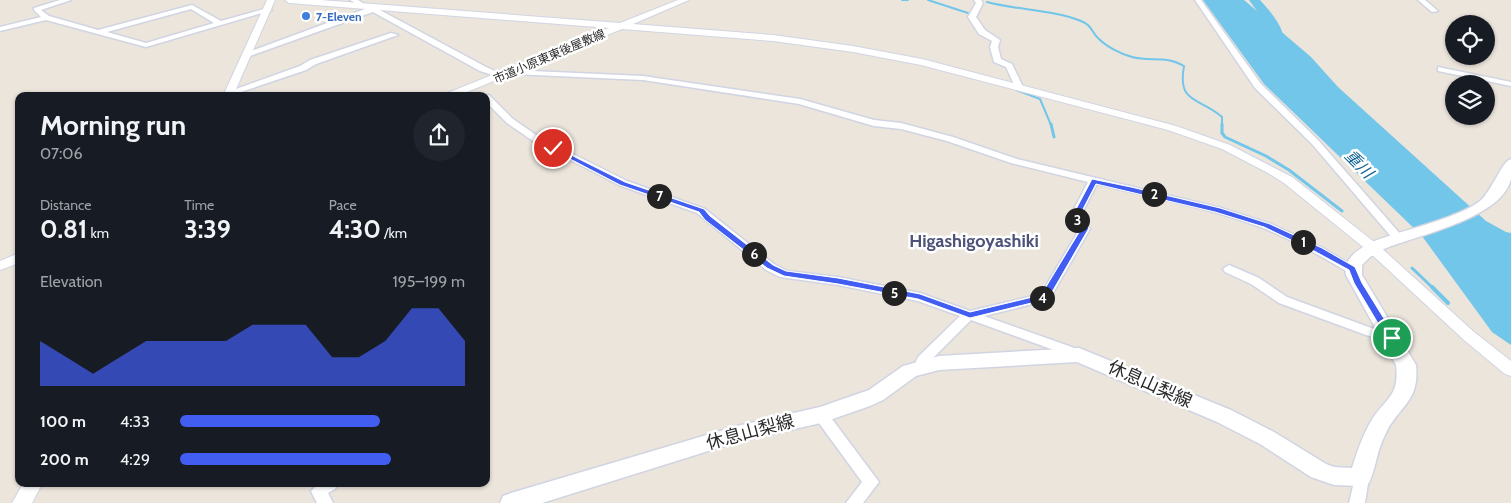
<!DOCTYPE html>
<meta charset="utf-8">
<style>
body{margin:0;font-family:Cabin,"Noto Sans JP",sans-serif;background:#20242c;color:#f1f3f6;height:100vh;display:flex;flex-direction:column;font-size:19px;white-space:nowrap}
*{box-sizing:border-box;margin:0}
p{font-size:16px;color:#9ea1a6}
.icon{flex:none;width:28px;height:28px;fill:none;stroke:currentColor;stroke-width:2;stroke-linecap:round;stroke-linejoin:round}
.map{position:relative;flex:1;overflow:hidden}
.drawer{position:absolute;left:15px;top:92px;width:475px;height:395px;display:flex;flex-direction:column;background:#171b24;border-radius:10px;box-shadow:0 1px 4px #0004}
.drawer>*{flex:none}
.buttons{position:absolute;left:1445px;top:15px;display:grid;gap:10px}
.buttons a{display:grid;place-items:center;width:50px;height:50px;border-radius:50%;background:#171b24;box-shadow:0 1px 4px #0004;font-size:25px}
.pin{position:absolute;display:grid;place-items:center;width:42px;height:42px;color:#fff;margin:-21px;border:2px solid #fff;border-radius:50%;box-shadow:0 1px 5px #0007}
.km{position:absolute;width:25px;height:25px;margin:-12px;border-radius:50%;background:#222;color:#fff;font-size:14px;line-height:25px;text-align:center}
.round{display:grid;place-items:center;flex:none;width:52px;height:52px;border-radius:26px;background:#20242c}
.summary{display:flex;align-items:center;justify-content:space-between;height:85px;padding:0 25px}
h1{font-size:28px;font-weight:700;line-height:38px}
.metrics{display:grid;grid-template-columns:repeat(3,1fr);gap:8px;height:85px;padding:5px 25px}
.metrics div{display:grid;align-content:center}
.metrics b{font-size:25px;font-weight:700}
.metrics small{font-size:14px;font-weight:400}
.metrics p{font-size:14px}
.chart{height:140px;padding:10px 25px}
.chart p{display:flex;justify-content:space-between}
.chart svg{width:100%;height:90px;margin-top:5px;fill:#425df2;opacity:.7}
ul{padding:0 25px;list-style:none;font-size:16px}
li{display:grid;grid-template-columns:80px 60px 1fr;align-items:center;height:38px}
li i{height:12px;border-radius:6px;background:#425df2}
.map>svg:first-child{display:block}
.water{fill:#72c6e9}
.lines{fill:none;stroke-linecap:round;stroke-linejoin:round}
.stream-far2{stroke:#72c6e9;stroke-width:2}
.stream-far1{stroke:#72c6e9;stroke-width:3}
.stream{stroke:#72c6e9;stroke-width:4}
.river{fill:#72c6e9;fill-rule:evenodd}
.minor-casing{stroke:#d1d4e2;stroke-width:3}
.tertiary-casing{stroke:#d1d4e2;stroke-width:2}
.secondary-casing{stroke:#d1d4e2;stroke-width:3}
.minor{fill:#fff;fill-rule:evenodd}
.tertiary{fill:#fff;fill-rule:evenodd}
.secondary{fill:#fff;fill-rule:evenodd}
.route{fill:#425df2;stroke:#fff}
.shop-dot{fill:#3f7fe0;stroke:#fff;stroke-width:2}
.labels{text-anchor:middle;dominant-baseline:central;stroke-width:5;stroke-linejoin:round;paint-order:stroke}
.far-shop-label{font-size:12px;font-weight:bold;fill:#366cbe;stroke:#fff;text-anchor:start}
.far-street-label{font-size:12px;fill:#292929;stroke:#fff}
.water-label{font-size:16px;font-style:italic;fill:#136494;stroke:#fff}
.quarter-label{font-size:18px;font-weight:bold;fill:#4c5278;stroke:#fff}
.near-street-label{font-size:18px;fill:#292929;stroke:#fff}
</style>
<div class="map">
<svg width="1511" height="503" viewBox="0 0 1511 503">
<rect width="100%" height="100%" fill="#ebe5dc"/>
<path class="water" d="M1203 0H1244L1311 57 1338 87 1486 221 1506 232 1511 233V345L1492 332 1422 236 1264 84Z"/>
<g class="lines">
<path class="stream-far2" d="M902 0H908
M928 0 971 14
M987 2C1017 10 1054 10 1081 21 1093 26 1090 31 1099 39 1107 47 1121 54 1132 57 1150 62 1167 55 1184 66 1177 104 1199 97 1222 117V125
M1016 90 1040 99 1051 125"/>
<path class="stream-far1" d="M1051 124 1054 137
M1222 124V133L1225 137 1266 156 1289 170 1342 211
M1412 268 1433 288"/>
<path class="stream" d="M1432 287 1448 303"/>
<path class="river" d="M1249 0H1260C1270 11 1290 33 1282 49H1274L1269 28Z"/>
<g class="minor-casing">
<path id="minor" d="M60 0H71L41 10 49 16 98 30 192 5 221 21 268 8 272 10 146 47 46 20 0 31V27L41 17 34 10V8ZM191 9 214 23 146 43 107 32Z
M350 0H358L367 6 362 7Z
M974 0H981L983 3 976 17 985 30 1000 40 998 47 1001 59 1012 64 1023 87 1022 89H1016L1006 67 994 62 990 47 992 41 979 34 968 17 976 3Z
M1195 0H1201L1261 84 1318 140 1402 236 1404 238 1402 240H1394L1312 144 1255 88Z
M1418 0H1425L1438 11 1432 12Z
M376 5 379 7 378 9 486 67 506 76 502 78 480 71 373 12 250 56 243 54Z
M391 33 398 35 316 64 306 70 232 95 229 96 225 93 300 66 310 60Z
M1438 67 1511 82V86L1438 71Z
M510 70 643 76 800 99 874 120 901 123 953 137 1017 159 1221 208 1271 224 1323 248 1358 269 1352 273 1348 272C1321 256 1293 240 1263 228 1210 208 1152 197 1097 184L1082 213 1081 221 1090 229 1049 300 984 316 1083 351 1085 354 1083 357H1073L971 320 929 362 925 371 920 373 915 371 913 368 918 357 960 316 918 301 838 285 780 277 766 270 697 213 619 185 533 141 507 123 486 102V96H482L489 95 513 119 539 137 627 181 705 209 774 264 787 271 838 277 920 293 970 311 1041 294 1079 230 1071 222 1072 213 1088 182 1011 163 947 141 901 129 874 126 799 104 643 80 513 74 509 72Z
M1229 265 1259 278 1287 297 1374 329 1397 335 1398 338 1397 341 1392 342 1366 335 1279 303 1251 284 1225 272 1223 269Z
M821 410 826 411 879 482 863 503H846L862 482 816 419 814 415 816 411Z
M1361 471 1366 473 1369 477 1365 503H1349L1356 473Z
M318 484H338L335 489 328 493 333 503H317L311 491Z"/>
</g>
<g class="tertiary-casing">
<path id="tertiary" d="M267 0H275L233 96H223Z
M285 0H321L620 23 678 0H689L633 24 773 35 853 46 922 59 1176 126 1230 145 1292 177 1378 245 1474 332 1511 361V376L1505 374 1464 340 1368 251 1284 183 1268 173 1222 149 1168 130 921 65 853 52 773 41 622 29 457 96H444L445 94 609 28 289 3Z
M19 253V263L0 270V261Z
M23 484H42L32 503H12Z"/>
</g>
<g class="secondary-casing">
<path id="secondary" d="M1511 159C1511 165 1511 172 1511 178 1504 218 1417 235 1384 249L1370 257 1362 265V275L1416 365C1420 403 1398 406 1385 435 1377 450 1376 468 1369 483L1361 486 1334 485 1311 477 1260 444 1217 422 1077 362 939 370 916 376 883 400 870 406 821 423 737 442 542 503H500L503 496 511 493 737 426 820 407 869 390 903 366 939 356 1079 348 1231 410 1274 432 1326 464 1334 467 1352 468C1357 452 1362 437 1370 423 1384 398 1400 398 1396 365L1346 275C1343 258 1359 249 1372 242 1402 230 1457 219 1480 201 1492 191 1502 161 1511 159Z"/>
</g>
<use href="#minor" class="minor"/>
<use href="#tertiary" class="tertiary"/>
<use href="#secondary" class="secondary"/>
</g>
<path class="route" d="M553 146 625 182 704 209 710 216 773 265 786 271 838 278 920 294 970 312 1041 295 1081 229 1072 222 1074 213 1092 179 1131 187 1220 208 1270 224 1322 248 1355 267 1362 283 1396 338 1395 340H1388L1354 283 1349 270 1316 252 1264 227 1215 212 1096 184 1081 213 1080 221 1089 228 1048 299 970 318 918 299 838 284 784 276 767 268 705 220 699 212 620 185 551 149 550 148Z"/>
<circle class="shop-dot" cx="306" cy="16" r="5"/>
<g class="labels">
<g class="far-shop-label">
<text x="316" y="16">7-Eleven</text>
</g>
<g class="far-street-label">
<text transform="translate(549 56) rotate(-23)">市道小原東東後屋敷線</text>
</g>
<g class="water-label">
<text transform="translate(1359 164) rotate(45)">重川</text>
</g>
<g class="quarter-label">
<text x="974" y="241">Higashigoyashiki</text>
</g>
<g class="near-street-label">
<text transform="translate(1150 384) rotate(24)">休息山梨線</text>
<text transform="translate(750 432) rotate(-15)">休息山梨線</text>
</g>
</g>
</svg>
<div class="buttons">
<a><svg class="icon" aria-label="locate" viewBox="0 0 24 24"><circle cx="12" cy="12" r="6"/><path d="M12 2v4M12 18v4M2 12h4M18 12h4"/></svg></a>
<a><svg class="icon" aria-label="layers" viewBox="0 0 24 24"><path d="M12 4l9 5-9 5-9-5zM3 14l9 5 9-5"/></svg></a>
</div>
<div class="pin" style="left:1392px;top:338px;background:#1e9e55"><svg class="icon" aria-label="arrive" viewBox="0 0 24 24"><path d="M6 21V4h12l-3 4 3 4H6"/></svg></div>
<div class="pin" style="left:553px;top:148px;background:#d93025"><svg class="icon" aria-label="check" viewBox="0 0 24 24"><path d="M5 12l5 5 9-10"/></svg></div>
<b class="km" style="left:1303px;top:242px">1</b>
<b class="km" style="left:1154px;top:194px">2</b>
<b class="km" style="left:1077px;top:220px">3</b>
<b class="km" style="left:1042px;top:298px">4</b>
<b class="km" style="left:894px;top:293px">5</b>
<b class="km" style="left:754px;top:254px">6</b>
<b class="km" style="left:659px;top:196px">7</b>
<section class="drawer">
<div class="summary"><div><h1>Morning run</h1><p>07:06</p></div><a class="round"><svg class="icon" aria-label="share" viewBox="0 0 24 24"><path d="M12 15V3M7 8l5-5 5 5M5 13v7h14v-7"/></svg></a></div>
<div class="metrics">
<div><p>Distance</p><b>0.81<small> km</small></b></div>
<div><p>Time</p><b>3:39</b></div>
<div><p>Pace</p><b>4:30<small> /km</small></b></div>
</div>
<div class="chart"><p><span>Elevation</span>195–199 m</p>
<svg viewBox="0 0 160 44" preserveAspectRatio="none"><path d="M0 44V22L10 30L20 38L30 30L40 22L50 22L60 22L70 22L80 14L90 14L100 14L110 30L120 30L130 22L140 6L150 6L160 22V44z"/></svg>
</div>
<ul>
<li><b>100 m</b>4:33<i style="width:70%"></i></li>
<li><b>200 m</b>4:29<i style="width:74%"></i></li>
</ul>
</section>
</div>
